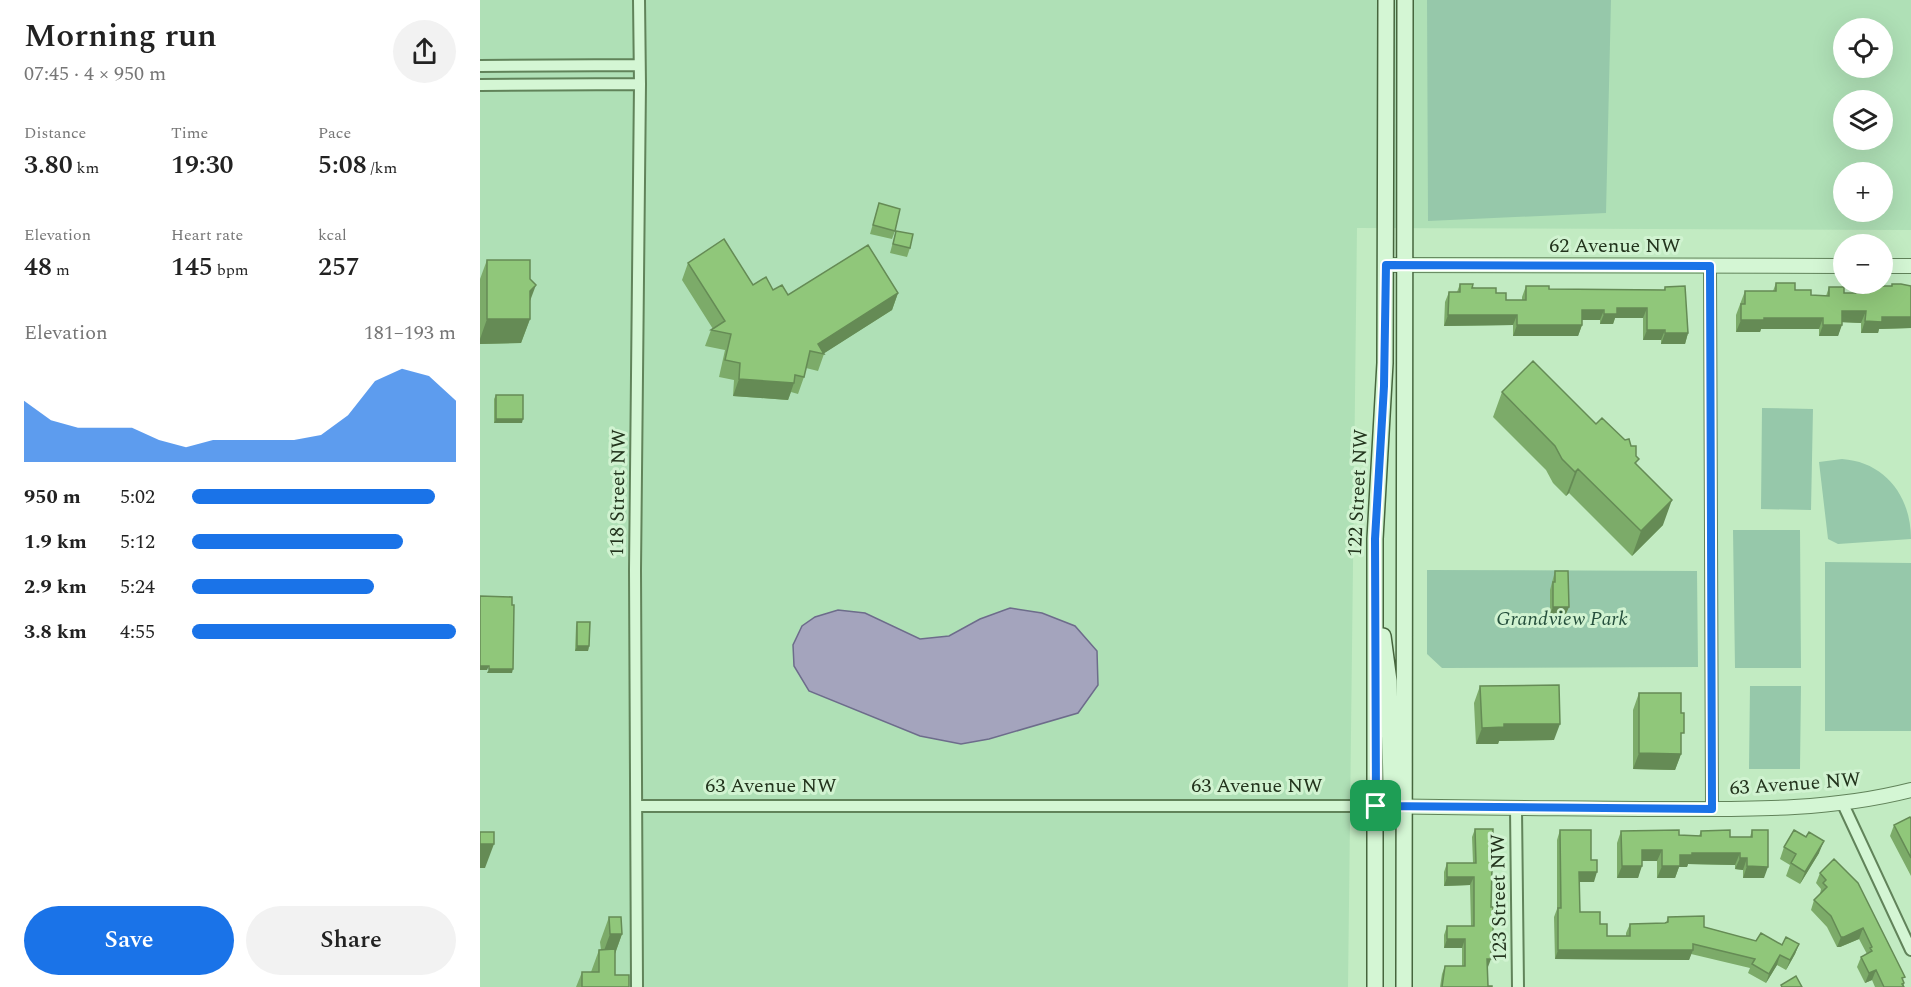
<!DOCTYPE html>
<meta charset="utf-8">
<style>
body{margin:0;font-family:Spectral,serif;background:#f2f2f2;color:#222;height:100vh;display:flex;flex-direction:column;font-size:22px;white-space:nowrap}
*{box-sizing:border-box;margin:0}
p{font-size:20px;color:#767676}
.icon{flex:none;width:33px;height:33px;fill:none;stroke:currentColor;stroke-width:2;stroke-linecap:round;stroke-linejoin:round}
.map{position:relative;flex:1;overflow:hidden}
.side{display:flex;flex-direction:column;background:#fff;width:480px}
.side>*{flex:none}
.buttons{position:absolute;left:1353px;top:18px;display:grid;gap:12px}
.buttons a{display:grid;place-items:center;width:60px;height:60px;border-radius:50%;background:#fff;box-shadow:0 6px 24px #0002;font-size:30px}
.pin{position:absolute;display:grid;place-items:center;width:51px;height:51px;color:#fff;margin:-26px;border-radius:12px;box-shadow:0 3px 9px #0006}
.round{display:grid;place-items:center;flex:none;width:63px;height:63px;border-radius:32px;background:#f2f2f2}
.summary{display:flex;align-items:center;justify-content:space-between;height:102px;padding:0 24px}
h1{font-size:33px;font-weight:600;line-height:45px}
.figures{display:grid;grid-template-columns:repeat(3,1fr);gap:9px;height:102px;padding:6px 24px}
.figures div{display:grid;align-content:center}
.figures b{font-size:26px;font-weight:600}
.figures small{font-size:16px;font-weight:400}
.figures p{font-size:16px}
.chart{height:168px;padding:12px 24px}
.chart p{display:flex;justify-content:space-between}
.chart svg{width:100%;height:108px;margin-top:6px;fill:#1a73e8;opacity:.7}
.action{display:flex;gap:12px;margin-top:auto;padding:12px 24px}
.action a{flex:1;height:69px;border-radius:36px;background:#1a73e8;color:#fff;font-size:24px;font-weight:600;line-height:69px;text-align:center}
.action a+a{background:#f2f2f2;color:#222}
ul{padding:0 24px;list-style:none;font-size:20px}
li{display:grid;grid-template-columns:96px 72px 1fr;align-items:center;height:45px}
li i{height:15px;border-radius:8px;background:#1a73e8}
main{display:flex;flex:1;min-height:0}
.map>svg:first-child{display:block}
.farmland{fill:#afe0b6;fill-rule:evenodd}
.green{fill:#96c8aa}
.water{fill:#a4a4bd;stroke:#6d6c8b;stroke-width:1.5}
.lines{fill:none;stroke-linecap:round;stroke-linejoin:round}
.minor-casing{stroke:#61835a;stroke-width:14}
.tertiary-casing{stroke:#61835a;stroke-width:16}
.secondary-casing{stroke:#46653d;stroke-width:18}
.minor{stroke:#d4f6d4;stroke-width:10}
.tertiary{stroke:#d4f6d4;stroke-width:14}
.secondary{stroke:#d4f6d4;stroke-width:15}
.wall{fill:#7cab69}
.shaded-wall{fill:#658b55}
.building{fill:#90c77a;stroke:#658b55;stroke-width:1.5}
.route-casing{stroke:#fff;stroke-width:12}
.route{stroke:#1a73e8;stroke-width:8}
.labels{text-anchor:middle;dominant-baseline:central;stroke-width:6;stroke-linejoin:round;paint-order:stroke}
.street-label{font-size:20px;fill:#23341d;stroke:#d1f3d1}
.park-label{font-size:20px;font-style:italic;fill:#254f3c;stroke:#d1f3d1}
</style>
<main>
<section class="side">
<div class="summary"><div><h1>Morning run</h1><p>07:45 · 4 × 950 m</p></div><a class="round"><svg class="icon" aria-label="share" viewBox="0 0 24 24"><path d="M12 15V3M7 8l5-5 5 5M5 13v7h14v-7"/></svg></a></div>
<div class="figures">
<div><p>Distance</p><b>3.80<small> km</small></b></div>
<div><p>Time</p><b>19:30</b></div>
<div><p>Pace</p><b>5:08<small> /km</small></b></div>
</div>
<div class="figures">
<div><p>Elevation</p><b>48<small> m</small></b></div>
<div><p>Heart rate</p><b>145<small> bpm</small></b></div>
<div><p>kcal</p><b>257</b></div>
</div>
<div class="chart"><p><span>Elevation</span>181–193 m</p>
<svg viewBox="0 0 160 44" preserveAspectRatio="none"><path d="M0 44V19L10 27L20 30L30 30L40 30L50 35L60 38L70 35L80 35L90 35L100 35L110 33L120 25L130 11L140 6L150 9L160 19V44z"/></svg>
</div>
<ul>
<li><b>950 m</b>5:02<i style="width:92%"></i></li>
<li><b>1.9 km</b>5:12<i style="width:80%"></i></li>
<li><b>2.9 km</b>5:24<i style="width:69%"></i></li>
<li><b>3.8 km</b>4:55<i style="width:100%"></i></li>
</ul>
<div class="action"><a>Save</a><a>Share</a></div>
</section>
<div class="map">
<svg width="1431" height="987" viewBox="0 0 1431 987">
<rect width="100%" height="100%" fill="#c2ebc2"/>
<path class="farmland" d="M0 0H1431V230L877 228 868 987H0ZM1364 28H1402V68H1364ZM1364 100H1402V140H1364ZM1364 172H1402V212H1364Z"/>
<path class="green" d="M947 0H1131L1126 213 948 221Z
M1282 408 1333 409 1331 510 1281 509Z
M1362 459C1405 462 1431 496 1431 539L1358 544 1348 539 1339 462Z
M1253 530H1320L1321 668H1255Z
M1345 562 1431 563V731H1345Z
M947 570 1217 571 1218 667 962 668 947 654Z
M1270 686H1321L1320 769H1269Z"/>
<path class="water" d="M530 608 562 613 595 626 617 651 618 685 598 713 509 739 481 744 440 736 329 691 314 666 313 645 322 626 335 617 358 610 385 613 440 639 469 636 500 619Z"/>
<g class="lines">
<g class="minor-casing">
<path id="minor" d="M0 66 159 65
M0 85 160 84
M1230 266 1232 809
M1362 802 1431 950
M157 806H896
M1036 809 1038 987
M157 987 155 570 160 84 159 0"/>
</g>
<g class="tertiary-casing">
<path id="tertiary" d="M906 265 1364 266
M1402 266H1431
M896 806C987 808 1077 808 1169 809 1256 809 1345 812 1431 790"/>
</g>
<g class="secondary-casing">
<path id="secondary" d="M903 636 909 681 911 789 914 801 923 807
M895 987V539L905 363 906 0
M924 987 925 0"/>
</g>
<use href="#minor" class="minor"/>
<use href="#tertiary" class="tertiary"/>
<use href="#secondary" class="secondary"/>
</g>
<path class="wall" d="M399 203 415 231 412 239 390 234Z
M416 231 430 248 427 257 410 253Z
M7 260 50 301V319L41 343 0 344V279Z
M208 263 273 285 293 290 308 295 418 293 412 310 344 353V354L338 371 326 368 324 377 318 394 311 392 308 400 253 396 254 380 239 377 245 350 225 346 231 330 233 329 202 280Z
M1296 283 1331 295 1346 296 1349 287 1364 293H1382L1385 286H1412V284L1431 286V328L1399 329 1398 333H1381V323L1362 322 1358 336H1339V329H1281L1280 332H1256V315L1265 291H1293Z
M980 284 1016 293 1026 300H1042V297L1046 286 1069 289 1184 290 1185 287 1208 333 1205 344H1181V340H1163V318H1135L1133 324H1120V320H1102V325L1098 336H1033V325L964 326 965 302 969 292H977Z
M1022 392 1116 424 1151 446 1157 465 1183 525 1152 556 1089 493 1086 496 1073 483 1066 470 1013 417Z
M16 395 42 423H14V399Z
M1075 571 1086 614H1070V590Z
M97 622 109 646 108 651H95L96 626Z
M1000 686 1074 740 1019 741 1018 744H996L994 703Z
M1159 693 1201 754 1195 770 1153 769V710Z
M1431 819V876L1410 836 1414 825Z
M995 829 1011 907 1013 937 1011 944 1007 967 1008 986 1012 987H960L962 974 965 966H982V948H964V935L967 926H991L990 885 964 886V872L967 863H993L992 837Z
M1080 830 1111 860 1114 882H1099L1100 912 1120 924 1127 936H1146V933L1150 924 1186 923 1188 917 1276 941 1302 945 1319 944 1315 954 1306 970 1297 965 1286 983 1268 973 1270 968 1211 954 1209 960 1075 959 1074 917 1077 909V840Z
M1272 830 1284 878H1263V870L1255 869V865L1208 864 1207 867H1199L1195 878H1177V861H1162L1158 878H1137V843L1141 831 1199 835 1219 836 1221 831 1250 837H1270Z
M1304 847 1339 853 1320 884 1306 876 1310 865 1300 859Z
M1354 859 1423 981 1424 983V987H1395L1392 980 1385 983 1377 967 1381 957 1387 954 1379 939 1360 947H1357L1347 927 1331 910 1334 900 1340 894 1341 889 1336 883 1340 873Z
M129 917 142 934 135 954V975L149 987H96L102 972H111L119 950H121L120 942Z"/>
<path class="shaded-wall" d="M56 285 47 309 50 291Z
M418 293 412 310 343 354 338 344Z
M1137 308H1167L1163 318H1135L1133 324H1120L1124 314Z
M1102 310H1124L1120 320H1098Z
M1362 311H1386L1381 323 1358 322Z
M968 315H1037L1033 325 964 326Z
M1402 317H1431V328L1399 329 1398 333H1381L1385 321Z
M1284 318H1343L1339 329H1281L1280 332H1256L1261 320Z
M7 319H50L41 343 0 344V339Z
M1037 325H1102L1098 336H1033Z
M1343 325H1362L1358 336H1339Z
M1167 330H1185L1181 340H1163Z
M1185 333H1208L1205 344H1181Z
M259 379 314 383 308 400 253 396Z
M16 419H43L42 423H14Z
M1098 469 1089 493 1086 496 1095 472Z
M1192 500 1183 525 1152 556 1161 531Z
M1073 607H1089L1086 614H1070Z
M97 646H109L108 651H95Z
M0 666H9L7 670H0Z
M9 669H33L32 673H7Z
M1024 724H1080L1074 740 1019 741 1018 744H996L1002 728Z
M1159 753 1201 754 1195 770 1153 769Z
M1344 841 1339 853 1320 884 1325 872Z
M0 844H14L5 868H0Z
M1162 850H1182L1177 861H1158Z
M1212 853H1260L1255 865 1208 864 1207 867H1199L1195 878H1177L1182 866 1200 855Z
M1260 858H1267L1263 870 1255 869Z
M1142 866H1162L1158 878H1137Z
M1267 866 1288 867 1284 878H1263Z
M1099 872H1117L1114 882H1095Z
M967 877H994L990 885 964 886Z
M1383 928 1379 939 1360 947H1357L1361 937Z
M130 934H142L133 959H121Z
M967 939H985L982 948H964Z
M1319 944 1315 954 1306 970 1310 960Z
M1078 950H1213L1209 960 1075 959Z
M1300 955 1297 965 1286 983 1289 974Z
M1007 959H1011L1008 967H1004Z
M1396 970 1392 980 1385 983 1389 973Z"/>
<path class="building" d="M399 203 420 209 415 231 393 225Z
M416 231 433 234 430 248 413 244Z
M244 239 273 285 286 277 293 290 302 285 308 295 388 245 418 293 338 344 344 354 330 351 324 377 315 375 314 383 259 379 260 363 245 360 251 334 231 330 245 321 208 263Z
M7 260H50V279L56 285 50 291V319H7Z
M1296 283H1315V290H1331V295L1349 296V287H1364V293H1385V286H1412V284H1421L1431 286V317H1402V322L1385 321 1386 311H1362V325H1343V318H1284V320H1261V304H1265V291H1296Z
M980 284H993L992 288H1016V293H1026V300H1046V286H1069V289L1185 290V287L1205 286 1208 333H1185V330H1167V308H1137V314H1124V310H1102V325H1037V315H968L969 292H980Z
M1053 361 1116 424 1122 418 1145 440 1149 439 1151 446H1156V456L1159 459 1155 463 1192 500 1161 531 1098 469 1095 472 1082 459 1075 446 1022 392Z
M16 395H43V419H16Z
M1075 571H1088L1089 607H1073V582H1075Z
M0 596 32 597V605H34L33 669H9V666H0Z
M97 622H110L109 646H97Z
M1079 685 1080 724H1024V727L1002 728 1000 686Z
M1159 693H1201V713H1204V733H1201V754L1159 753Z
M1430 817 1431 819V858L1414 825Z
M995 829H1013L1011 907H1013V937H1011V959H1007L1008 986H1012V987H962L965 966H985V939H967V926H994V877H967V863H996Z
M1080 830H1111V860H1117V872H1099L1100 912H1120V924H1127V936H1150V924L1185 923 1188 922V917L1224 916V927L1276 941 1281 933 1302 945 1306 937 1319 944 1310 960 1300 955 1289 974 1272 964 1275 959 1213 944V950H1078V908H1081Z
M1199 830V835L1221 836V831L1250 830V837H1272V830H1288V867L1267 866V858H1260V853H1212V855H1200V866H1182V850H1162V866H1142L1141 831Z
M1314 830 1326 837 1329 832 1344 841 1325 872 1311 863 1316 854 1304 847Z
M0 832H14V844H0Z
M1354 859 1378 883 1425 977 1422 978 1424 983 1422 984 1424 987H1404L1396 970 1389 973 1381 957 1392 951 1390 948 1392 947 1383 928 1364 937H1361L1351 916 1334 900 1347 887 1343 883 1346 880 1340 873Z
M129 917H141L142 934H130Z
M135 949V975H149V987H102V972H119V950Z
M1316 976 1322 987H1302L1301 985Z"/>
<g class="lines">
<g class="route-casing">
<path id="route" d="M906 265 1230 266 1232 809 896 806 895 539 904 386Z"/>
</g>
<use href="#route" class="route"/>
</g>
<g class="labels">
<g class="street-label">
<text x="1135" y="246">62 Avenue NW</text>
<text transform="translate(138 493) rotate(-89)">118 Street NW</text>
<text transform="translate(878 493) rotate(-87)">122 Street NW</text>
<text transform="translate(1315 784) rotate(-4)">63 Avenue NW</text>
<text x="291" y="786">63 Avenue NW</text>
<text x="777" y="786">63 Avenue NW</text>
<text transform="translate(1019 898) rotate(-91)">123 Street NW</text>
</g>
<g class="park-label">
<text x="1082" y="619">Grandview Park</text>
</g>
</g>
</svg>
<div class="buttons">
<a><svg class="icon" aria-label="locate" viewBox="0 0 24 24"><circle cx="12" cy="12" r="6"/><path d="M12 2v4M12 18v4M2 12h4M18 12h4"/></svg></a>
<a><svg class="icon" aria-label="layers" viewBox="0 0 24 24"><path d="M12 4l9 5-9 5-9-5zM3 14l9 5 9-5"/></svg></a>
<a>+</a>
<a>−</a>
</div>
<div class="pin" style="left:896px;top:806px;background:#1e9e55"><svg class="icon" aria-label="arrive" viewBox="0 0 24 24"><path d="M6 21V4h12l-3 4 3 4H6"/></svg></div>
</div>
</main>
